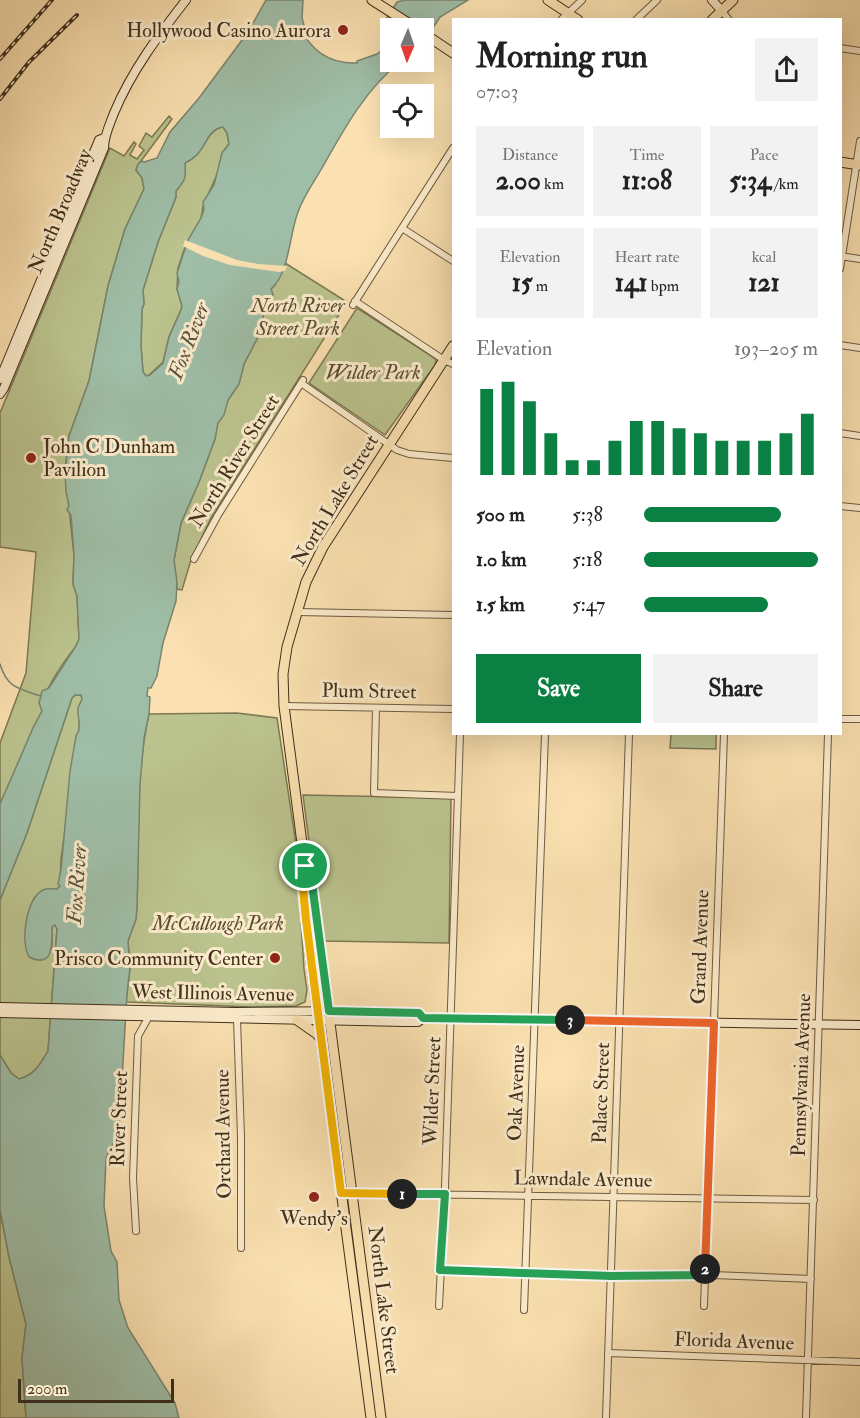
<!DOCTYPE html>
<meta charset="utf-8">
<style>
body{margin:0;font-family:"IM FELL Double Pica",serif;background:#f2f2f2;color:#222;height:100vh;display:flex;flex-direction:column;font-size:22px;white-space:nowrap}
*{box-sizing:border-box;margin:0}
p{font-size:20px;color:#767676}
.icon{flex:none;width:33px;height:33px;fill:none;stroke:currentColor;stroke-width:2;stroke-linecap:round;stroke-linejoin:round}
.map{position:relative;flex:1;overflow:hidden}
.drawer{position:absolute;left:452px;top:18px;width:390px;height:717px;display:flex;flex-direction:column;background:#fff;border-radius:0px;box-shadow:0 6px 24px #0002}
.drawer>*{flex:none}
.needle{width:39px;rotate:182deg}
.tools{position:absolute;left:380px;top:18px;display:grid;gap:12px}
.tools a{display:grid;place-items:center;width:54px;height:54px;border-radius:0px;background:#fff;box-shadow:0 6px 24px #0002;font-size:30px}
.scale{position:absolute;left:18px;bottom:15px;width:156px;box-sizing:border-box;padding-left:6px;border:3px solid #3f2f1b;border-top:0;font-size:16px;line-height:21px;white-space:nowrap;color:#3f2f1b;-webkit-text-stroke:4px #fceccc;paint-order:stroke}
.pin{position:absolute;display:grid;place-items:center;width:51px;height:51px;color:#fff;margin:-26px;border:3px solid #fff;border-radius:50%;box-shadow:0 2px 6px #0007}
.km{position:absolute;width:30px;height:30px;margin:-15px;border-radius:50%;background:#222;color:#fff;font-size:16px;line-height:30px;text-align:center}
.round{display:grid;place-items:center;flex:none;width:63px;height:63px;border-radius:0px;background:#f2f2f2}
.head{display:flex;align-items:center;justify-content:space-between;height:102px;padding:0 24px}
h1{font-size:33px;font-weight:700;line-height:45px}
.stats{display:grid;grid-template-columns:repeat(3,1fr);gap:9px;height:102px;padding:6px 24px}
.stats div{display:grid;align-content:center;border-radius:0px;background:#f2f2f2;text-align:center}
.stats b{font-size:26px;font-weight:700}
.stats small{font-size:16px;font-weight:400}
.stats p{font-size:16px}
.chart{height:168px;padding:12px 24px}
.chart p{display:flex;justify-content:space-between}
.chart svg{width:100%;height:108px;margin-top:6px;stroke:#0b8043;stroke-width:6}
.action{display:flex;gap:12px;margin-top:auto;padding:12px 24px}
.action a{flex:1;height:69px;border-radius:0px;background:#0b8043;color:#fff;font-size:24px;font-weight:700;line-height:69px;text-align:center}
.action a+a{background:#f2f2f2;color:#222}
ul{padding:0 24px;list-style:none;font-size:20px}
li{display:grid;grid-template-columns:96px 72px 1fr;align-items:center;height:45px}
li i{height:15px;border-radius:8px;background:#0b8043}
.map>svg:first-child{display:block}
.green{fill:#bbc38e;stroke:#7d7954;stroke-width:1.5}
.water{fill:#9fbea7;stroke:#79856f;stroke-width:1.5;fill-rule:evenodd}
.pier{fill:#fbe1b1}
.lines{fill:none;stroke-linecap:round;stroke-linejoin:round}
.stream{stroke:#79856f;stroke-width:1.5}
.street-casing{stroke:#6e5c40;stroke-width:8}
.secondary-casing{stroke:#3f2f1b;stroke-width:10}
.primary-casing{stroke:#3f2f1b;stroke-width:11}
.street{stroke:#fceccc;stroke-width:6}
.secondary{stroke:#fceccc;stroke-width:8}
.primary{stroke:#fbe1b1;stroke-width:9}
.rail-casing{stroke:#3f2f1b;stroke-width:4}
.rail{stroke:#fceccc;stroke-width:1.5;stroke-dasharray:4.5;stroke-linecap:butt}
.split-1-casing{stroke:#fff;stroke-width:12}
.split-2-casing{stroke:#fff;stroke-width:12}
.split-3-casing{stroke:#fff;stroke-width:12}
.split-4-casing{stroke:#fff;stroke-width:12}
.split-1{stroke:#f5b400;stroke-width:8}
.split-2{stroke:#22a559;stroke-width:8}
.split-3{stroke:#f0652b;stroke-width:8}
.split-4{stroke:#22a559;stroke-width:8}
.poi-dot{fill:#8f2418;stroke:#fceccc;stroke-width:2}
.labels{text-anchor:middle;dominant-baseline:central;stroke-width:6;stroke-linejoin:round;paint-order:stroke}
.poi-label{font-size:20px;fill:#3f2f1b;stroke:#fceccc;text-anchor:end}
.street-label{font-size:20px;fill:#3f2f1b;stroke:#fceccc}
.park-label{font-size:20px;font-style:italic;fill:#584d32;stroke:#fceccc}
.water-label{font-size:21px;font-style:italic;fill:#57533e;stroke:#fceccc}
</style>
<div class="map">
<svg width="860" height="1418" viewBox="0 0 860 1418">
<rect width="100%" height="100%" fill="#fbe1b1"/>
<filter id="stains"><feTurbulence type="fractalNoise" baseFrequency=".00333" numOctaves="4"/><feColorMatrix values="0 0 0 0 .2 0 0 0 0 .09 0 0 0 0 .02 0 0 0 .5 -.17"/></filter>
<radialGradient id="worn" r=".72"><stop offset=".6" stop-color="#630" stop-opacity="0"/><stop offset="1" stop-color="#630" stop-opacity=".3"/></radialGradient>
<path class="green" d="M169 116 172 119 138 165 136 170 142 178 144 189 125 229 108 286 89 381 69 436 65 471 74 555 73 584 77 596 79 639 76 646C66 659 39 696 42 711L33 728 0 808V743L26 673 36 552 0 547V413L110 148 124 156 134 142 136 144 130 155 137 159 144 150 139 146 146 133 152 137Z
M223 127 227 133 229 144 222 153 219 170 203 206 201 218 184 250 178 268 177 289 182 306 181 310 169 337 163 362 149 375 146 376 143 372 141 346 142 309 144 304 143 290 158 242 176 197V191C186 179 185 178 185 163 188 161 191 160 193 158 205 149 207 130 223 127Z
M285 263 347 302 211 518 191 560 182 590 177 589 174 560 181 523 199 482 215 439 217 424 223 415 228 400 239 384 244 364 258 337 265 309 273 295 271 289 275 285Z
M357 308 433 357 436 360 435 365 385 435 309 383Z
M75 695H81L82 699C78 710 80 719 79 731L61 859 60 886 57 889 35 897 26 924 48 954 52 947V926L55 925 57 929 48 1051C40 1064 35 1075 19 1079L11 1073 0 1055V900L27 833 72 698Z
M237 713 277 718 296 844 304 969 307 990 305 1002 296 1006 252 1007 126 1002 130 968 128 941 136 919 137 906C139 843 135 776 149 714Z
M671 734H716V749L670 748Z
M303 795 451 798 449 943 322 941Z
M0 1210 9 1257 26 1324 22 1358 26 1418H0Z"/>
<path class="water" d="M266 0H303L302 18 304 25 300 27C311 51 329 64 357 63V61L377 54 390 44V62H400C365 90 344 129 322 168 314 182 303 197 298 212 289 235 290 272 271 289L273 295 265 309 258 337 244 364 239 384 228 400 224 415 218 423 215 439 199 482 181 523 174 560 177 582 176 601 163 643 157 676 151 688H148L147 696 150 697 149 714 144 738 140 785 137 906 136 919 128 941 130 968 127 993 119 1132 106 1158 104 1206 111 1251 117 1262 119 1300 128 1328 175 1403 179 1418H26L22 1358 26 1324 9 1257 0 1210V1055L11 1073 19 1079C35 1075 40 1064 48 1051L57 929 55 925 52 927C52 944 54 969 29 957 20 941 26 899 43 890 47 888 52 889 57 889L60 886 58 884 61 870 70 771 76 736C83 726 77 720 78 709 78 706 81 703 82 699L81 695H75L72 698 27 833 0 900V804L33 728 42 711 39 703 42 691 49 688 76 646 79 639 77 596 73 584 74 555 71 515 67 510 69 505 66 492 65 471 69 436 89 381 108 286 125 229 144 189 142 178 136 170 138 164 142 161 144 162 157 158 170 132 199 98 248 32ZM223 127 227 133 229 144 222 153 214 185 203 202 204 210 201 218 188 240 177 273 179 282 177 289 182 306 181 310 169 337 163 363 150 375 146 376 143 372 141 346 142 309 144 304 143 290 158 242 176 197V191C186 179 186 178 185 163 188 161 191 160 193 158 206 150 206 129 223 127Z
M405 0H468L440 17 423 43V28H401L386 19 397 2Z"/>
<path class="pier" d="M185 240 237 260 258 264 287 266 285 271 279 272 230 265 203 256 183 246Z"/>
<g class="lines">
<path class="stream" d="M0 664C7 688 19 689 41 696"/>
<g class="street-casing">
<path id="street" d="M722 11 729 20
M561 20 582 0
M636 20 657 0
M840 48 860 51
M402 228 453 261
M840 256 860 259
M840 269 860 141
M355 301 444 360 453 364
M353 305 453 148
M840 345 860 348
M301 383 397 450 409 454 453 458
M840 433 860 436
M840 506 860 508
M194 559 218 515 303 380
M297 612 453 615
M284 706 453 709
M376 708 374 793 458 796
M840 719H860
M237 1019 241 1137V1248
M349 1193 814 1200
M136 1231 133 1178 138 1036 147 1020 148 1013
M440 1270 611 1276 713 1275 811 1279
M439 1306 445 1187 460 734
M704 1306 724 734
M524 1310 545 734
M608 1353 860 1362
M606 1418 629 734
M806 1418 828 734"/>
</g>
<g class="secondary-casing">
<path id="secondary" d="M712 0 722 11
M0 379 99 140 104 138
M0 394 4 388 104 148C104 135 110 124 114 113 132 70 158 36 186 0
M0 1007 236 1012 364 1011 419 1013 423 1018
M0 1013 405 1022H418L423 1018 860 1025"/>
</g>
<g class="primary-casing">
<path id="primary" d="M372 0 416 28
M548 0 578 20
M712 20 733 0
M423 33 453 53
M840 162 860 165
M305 866 302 878 307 932 371 1418
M297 1020 317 1034 322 1040
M381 1418 311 876 305 866 284 706 283 674 287 647 306 582 323 547 453 346"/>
</g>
<use href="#street" class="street"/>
<use href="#secondary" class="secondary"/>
<use href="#primary" class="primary"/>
<g class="rail-casing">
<path id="rail" d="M0 59 52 0
M0 99 29 62 77 15"/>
</g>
<use href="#rail" class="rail"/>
</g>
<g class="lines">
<g class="split-1-casing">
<path id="split-1" d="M305 866 302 878 306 920 341 1193 402 1194"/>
</g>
<g class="split-2-casing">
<path id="split-2" d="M402 1194H445L440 1270 611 1276 705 1275V1269"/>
</g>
<g class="split-3-casing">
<path id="split-3" d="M570 1020 714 1023 705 1269"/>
</g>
<g class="split-4-casing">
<path id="split-4" d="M305 866 311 876 329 1011 419 1013 423 1018 570 1020"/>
</g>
<use href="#split-1" class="split-1"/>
<use href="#split-2" class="split-2"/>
<use href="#split-3" class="split-3"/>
<use href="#split-4" class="split-4"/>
</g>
<g class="poi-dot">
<circle cx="343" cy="30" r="6"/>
<circle cx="31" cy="458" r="6"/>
<circle cx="275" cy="958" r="6"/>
<circle cx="314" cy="1197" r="6"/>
</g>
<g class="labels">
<g class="poi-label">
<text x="331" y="30">Hollywood Casino Aurora</text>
<text x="43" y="446" text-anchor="start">John C Dunham<tspan x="43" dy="23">Pavilion</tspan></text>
<text x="263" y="958">Prisco Community Center</text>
<text x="314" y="1218" text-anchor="middle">Wendy's</text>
</g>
<g class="street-label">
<text transform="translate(60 211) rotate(-67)">North Broadway</text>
<text transform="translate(234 461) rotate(-58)">North River Street</text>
<text transform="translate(335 500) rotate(-59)">North Lake Street</text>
<text transform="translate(369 691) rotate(1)">Plum Street</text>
<text transform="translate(700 947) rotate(-88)">Grand Avenue</text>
<text transform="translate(213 993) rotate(1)">West Illinois Avenue</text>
<text transform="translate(801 1075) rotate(-88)">Pennsylvania Avenue</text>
<text transform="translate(432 1091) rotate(-88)">Wilder Street</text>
<text transform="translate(516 1093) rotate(-88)">Oak Avenue</text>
<text transform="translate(601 1093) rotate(-88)">Palace Street</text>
<text transform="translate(119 1119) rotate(-88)">River Street</text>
<text transform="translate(223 1134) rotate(-91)">Orchard Avenue</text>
<text transform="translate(583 1179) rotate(1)">Lawndale Avenue</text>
<text transform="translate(384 1300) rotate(83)">North Lake Street</text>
<text transform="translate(734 1341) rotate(2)">Florida Avenue</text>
</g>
<g class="park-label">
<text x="298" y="305">North River<tspan x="298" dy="23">Street Park</tspan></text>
<text x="373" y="372">Wilder Park</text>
<text x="218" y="923">McCullough Park</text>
</g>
<g class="water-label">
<text transform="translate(189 341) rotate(-69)">Fox River</text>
<text transform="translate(77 884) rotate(-86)">Fox River</text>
</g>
</g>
<rect width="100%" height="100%" filter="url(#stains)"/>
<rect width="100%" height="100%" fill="url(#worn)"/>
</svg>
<div class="tools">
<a><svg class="needle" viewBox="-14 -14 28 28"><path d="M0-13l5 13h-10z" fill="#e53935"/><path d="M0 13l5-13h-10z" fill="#767676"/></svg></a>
<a><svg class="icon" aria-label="locate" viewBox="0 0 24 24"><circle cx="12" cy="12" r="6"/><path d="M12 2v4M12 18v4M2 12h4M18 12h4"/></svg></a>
</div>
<div class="scale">200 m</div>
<div class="pin" style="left:305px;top:866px;background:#1e9e55"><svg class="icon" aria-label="arrive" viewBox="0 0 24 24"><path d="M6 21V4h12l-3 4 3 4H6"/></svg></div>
<b class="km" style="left:402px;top:1194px">1</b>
<b class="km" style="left:705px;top:1269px">2</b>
<b class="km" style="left:570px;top:1020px">3</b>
<section class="drawer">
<div class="head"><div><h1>Morning run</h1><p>07:03</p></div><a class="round"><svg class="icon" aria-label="share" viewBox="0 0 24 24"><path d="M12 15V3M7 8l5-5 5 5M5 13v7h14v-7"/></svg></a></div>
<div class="stats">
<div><p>Distance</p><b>2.00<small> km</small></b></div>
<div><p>Time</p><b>11:08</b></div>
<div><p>Pace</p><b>5:34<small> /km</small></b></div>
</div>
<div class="stats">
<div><p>Elevation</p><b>15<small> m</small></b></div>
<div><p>Heart rate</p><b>141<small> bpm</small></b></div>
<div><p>kcal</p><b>121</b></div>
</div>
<div class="chart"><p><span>Elevation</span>193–205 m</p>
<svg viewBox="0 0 160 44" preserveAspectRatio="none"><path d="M5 44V9M15 44V6M25 44V14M35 44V27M45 44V38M55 44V38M65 44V30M75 44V22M85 44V22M95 44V25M105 44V27M115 44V30M125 44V30M135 44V30M145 44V27M155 44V19"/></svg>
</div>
<ul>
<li><b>500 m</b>5:38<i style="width:79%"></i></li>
<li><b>1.0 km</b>5:18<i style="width:100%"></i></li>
<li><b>1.5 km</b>5:47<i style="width:71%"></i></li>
</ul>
<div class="action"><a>Save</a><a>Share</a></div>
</section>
</div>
